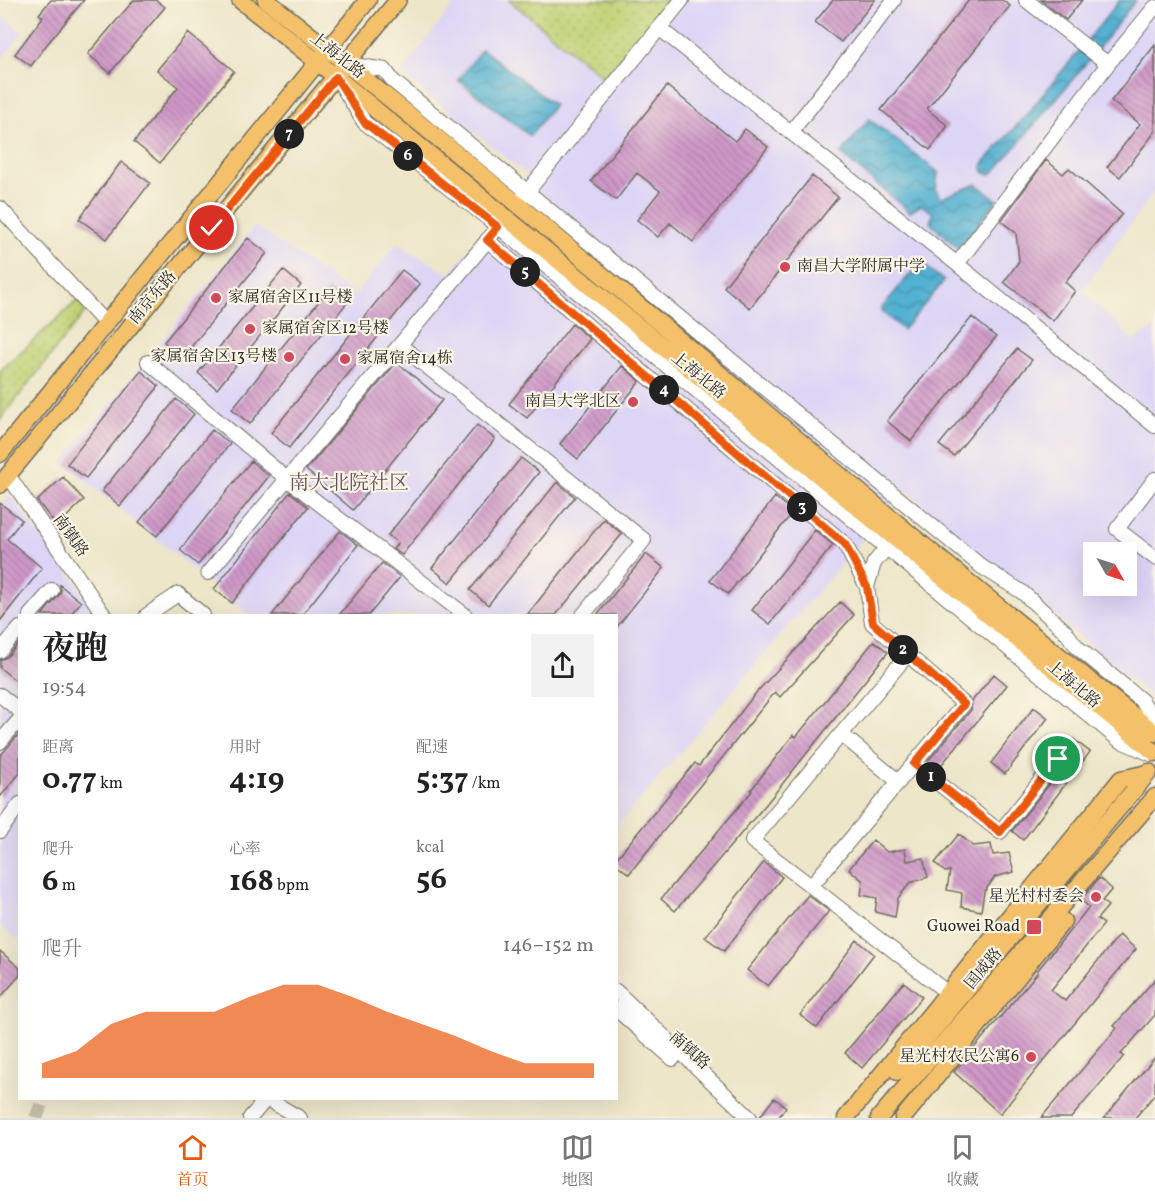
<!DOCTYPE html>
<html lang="zh">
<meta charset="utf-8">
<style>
body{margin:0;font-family:Vollkorn,"Noto Serif SC",serif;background:#f2f2f2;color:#222;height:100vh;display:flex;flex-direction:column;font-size:22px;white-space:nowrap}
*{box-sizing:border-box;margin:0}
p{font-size:20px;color:#767676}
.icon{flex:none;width:33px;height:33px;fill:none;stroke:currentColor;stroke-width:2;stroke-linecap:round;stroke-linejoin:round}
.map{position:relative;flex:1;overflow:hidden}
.details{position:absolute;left:18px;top:614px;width:600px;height:486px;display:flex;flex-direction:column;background:#fff;border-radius:0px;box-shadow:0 6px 24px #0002}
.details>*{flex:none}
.needle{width:39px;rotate:129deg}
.controls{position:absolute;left:1083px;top:542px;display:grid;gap:12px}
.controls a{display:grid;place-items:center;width:54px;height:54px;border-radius:0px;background:#fff;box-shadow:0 6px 24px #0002;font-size:30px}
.pin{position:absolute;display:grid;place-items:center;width:51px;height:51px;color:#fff;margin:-26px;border:3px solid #fff;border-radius:50%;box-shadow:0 2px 6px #0007}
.km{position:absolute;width:30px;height:30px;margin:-15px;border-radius:50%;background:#222;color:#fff;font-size:16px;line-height:30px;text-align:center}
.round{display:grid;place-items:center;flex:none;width:63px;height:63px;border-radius:0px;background:#f2f2f2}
.headline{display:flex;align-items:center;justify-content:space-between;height:102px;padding:0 24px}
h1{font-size:33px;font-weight:700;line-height:45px}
.stats{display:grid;grid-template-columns:repeat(3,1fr);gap:9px;height:102px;padding:6px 24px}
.stats div{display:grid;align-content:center}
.stats b{font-size:30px;font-weight:700}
.stats small{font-size:16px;font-weight:400}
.stats p{font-size:16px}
.chart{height:168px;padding:12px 24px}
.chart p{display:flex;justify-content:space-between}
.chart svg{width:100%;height:108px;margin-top:6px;fill:#ea580c;opacity:.7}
.dock{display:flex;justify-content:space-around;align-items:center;height:84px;border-top:2px solid #e0e0e0;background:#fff;font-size:16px;color:#767676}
.dock a{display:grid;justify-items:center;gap:3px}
.dock .selected{color:#ea580c}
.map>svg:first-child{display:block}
.built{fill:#ddd5f6;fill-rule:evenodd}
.park{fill:url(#park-dots);stroke:#757e50;stroke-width:1.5}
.water{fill:url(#water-waves);stroke:#3f6e7e;stroke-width:1.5}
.building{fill:url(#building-back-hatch)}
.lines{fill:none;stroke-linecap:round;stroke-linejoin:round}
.minor-tunnel{stroke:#c6c1a9;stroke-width:14;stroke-dasharray:14 7;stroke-linecap:butt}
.minor-casing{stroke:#6f6c62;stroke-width:16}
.major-casing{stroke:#6f6c62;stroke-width:19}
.minor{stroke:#fff;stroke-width:14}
.major{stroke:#f4c16a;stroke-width:16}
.route-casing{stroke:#fff;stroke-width:12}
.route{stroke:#ea580c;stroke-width:8}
.poi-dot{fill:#d1495b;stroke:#fcf5e5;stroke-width:2}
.labels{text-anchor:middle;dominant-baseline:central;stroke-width:4.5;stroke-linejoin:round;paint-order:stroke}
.street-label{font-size:16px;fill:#2b2b2b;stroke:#fcf5e5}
.poi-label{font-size:16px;fill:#2b2b2b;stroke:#fcf5e5;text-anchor:end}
.quarter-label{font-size:20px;fill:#645162;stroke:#fcf5e5}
</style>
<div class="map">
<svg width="1155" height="1118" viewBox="0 0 1155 1118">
<defs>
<pattern id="park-dots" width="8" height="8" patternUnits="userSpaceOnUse" patternTransform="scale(1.5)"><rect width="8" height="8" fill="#bfd275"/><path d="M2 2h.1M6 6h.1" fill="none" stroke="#a4b465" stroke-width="1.8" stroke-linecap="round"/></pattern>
<pattern id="water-waves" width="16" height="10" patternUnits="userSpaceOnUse" patternTransform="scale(1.5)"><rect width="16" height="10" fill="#53b1d1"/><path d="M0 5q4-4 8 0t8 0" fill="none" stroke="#4590aa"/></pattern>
<pattern id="building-back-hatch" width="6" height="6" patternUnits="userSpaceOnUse" patternTransform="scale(1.5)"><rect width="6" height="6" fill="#cf98c8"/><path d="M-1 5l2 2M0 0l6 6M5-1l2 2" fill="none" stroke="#a87ca3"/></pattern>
</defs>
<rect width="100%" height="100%" fill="#fcf5e5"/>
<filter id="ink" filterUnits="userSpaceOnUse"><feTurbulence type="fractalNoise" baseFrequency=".0167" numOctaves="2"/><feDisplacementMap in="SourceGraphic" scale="12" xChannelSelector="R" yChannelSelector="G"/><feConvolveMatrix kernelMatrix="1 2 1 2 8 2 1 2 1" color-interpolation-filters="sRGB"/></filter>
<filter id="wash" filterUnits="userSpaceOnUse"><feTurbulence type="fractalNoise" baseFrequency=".008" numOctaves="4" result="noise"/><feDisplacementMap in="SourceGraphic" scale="24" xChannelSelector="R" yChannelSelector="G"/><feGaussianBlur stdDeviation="1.35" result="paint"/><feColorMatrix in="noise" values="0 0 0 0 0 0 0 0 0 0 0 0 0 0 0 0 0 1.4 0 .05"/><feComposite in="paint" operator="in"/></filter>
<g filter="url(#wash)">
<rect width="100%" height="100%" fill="#ede6c9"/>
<path class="built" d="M457 0H1155V190L1082 291 1134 341 1155 327V700L905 490 617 826 616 615H249L63 462 255 226 355 295 397 243 449 274 528 175 401 73ZM1094 552H1126V585H1094Z
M0 15 23 33 0 61Z
M10 496 100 615H20L19 941 0 926V508Z"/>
<path class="park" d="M509 0H668L604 78Z
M77 301 88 308 0 420V371Z"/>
<path class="water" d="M1120 0H1136L1089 60 995 171 989 175 984 172 982 165 1032 108Z
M482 49 554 105 530 136 458 80Z
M869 119 938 172 936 191 941 198 976 184 997 200 959 249 930 223 933 213 921 205 910 212 841 154Z
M920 262 944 281 903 330 880 310Z"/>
<g id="blocks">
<path class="building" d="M51 0H84L48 43 31 66 15 54 43 17 39 14Z
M134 0H156L165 7 110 73 88 54Z
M833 0H875L841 42 815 22Z
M969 0H1002L1010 6 927 109 948 126 930 150 881 110Z
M1041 0H1082L1066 20Z
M188 33 234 71 160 163 134 142 178 87 157 70Z
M1155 45V132L1120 177 1107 167 1140 124 1111 101Z
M667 86 735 141 745 129 768 147 693 242 670 223 658 237 637 220 660 191 637 173 616 200 591 181Z
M1046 160 1063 174 1069 168 1122 214 1065 282 1075 291 1053 321 1004 282 1019 261 1016 233 1001 221Z
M121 162 150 183 107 239 79 219Z
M812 176 838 197 750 308 724 287Z
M248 238 267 253 183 357 164 342Z
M283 270 301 285 217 389 198 373Z
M402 270 420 284 289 448 271 433Z
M328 290 346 304 250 424 232 409Z
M972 317 996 337 911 441 887 421Z
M572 324 590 339 527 418 509 404Z
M1017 349 1032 360 954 456 939 445Z
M397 362 442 400 353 510 306 470Z
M622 366 640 381 578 459 560 444Z
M141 371 159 386 86 478 67 464Z
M176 399 194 414 120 506 102 491Z
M477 425 495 439 402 555 393 549 398 543 388 535Z
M212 430 230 444 157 536 139 522Z
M521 458 539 472 450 583 432 568Z
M251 461 269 476 198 565 180 550Z
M63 477 84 500 57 526 37 501Z
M557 482 575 497 488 605 470 590Z
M290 492 308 507 232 603 214 589Z
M775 497 793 512 728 594 710 580Z
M0 503 22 520 7 539 42 568 0 621Z
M604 519 622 534 556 615H527Z
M815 530 833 545 770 624 752 610Z
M340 531 358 545 302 615H272Z
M646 554 664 568 616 628V615H597Z
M382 563 400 577 369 615H339Z
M60 585 81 602 70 615H42L59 595 61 591Z
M840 602 854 615 780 697 775 692 629 874 616 864V859L695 763 699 766 755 694Z
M874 641 888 652 767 803 675 911 661 899 752 791 751 790 793 735 796 737Z
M20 642V684L0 668V660L7 657Z
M994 674 1007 685 938 769 928 761 971 710 972 701Z
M1034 707 1048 718 1005 774 991 763Z
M20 733V773L0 797V756Z
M1073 739 1090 752 1023 840 1012 831 1065 765 1067 756 1063 752Z
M959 834 973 846 991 844 993 855 1009 853 1014 872 995 877 984 892 981 911 961 907 962 893 947 890 950 871 945 872 935 863Z
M873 840 887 852 905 849 907 861 923 858 928 877 910 883 898 898 895 917 875 912 877 898 861 895 863 881 849 869Z
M764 862 782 877 724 951 705 937Z
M1099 878 1112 889 1102 901 1108 906 1097 919 1104 924 1051 990 1065 1001 1119 935 1136 949 1000 1114 954 1072 1038 972 1037 971 1089 907 1081 900Z
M808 895 829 911 768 986 747 970Z
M857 940 874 954 817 1028 800 1015Z
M0 951 20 968V975L0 998Z
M1155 979V1015L1121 1054 1124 1056 1071 1118H1041L1117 1028 1114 1026Z
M904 982 922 997 862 1068 845 1053Z
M1155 1057V1094L1135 1118H1104Z
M774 1098 786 1107 778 1118H759Z"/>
</g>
</g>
<g filter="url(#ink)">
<use href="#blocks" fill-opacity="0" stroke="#6f6c62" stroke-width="1.5"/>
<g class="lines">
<path class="minor-tunnel" d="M36 1118 44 1098"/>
<g class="minor-casing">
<path id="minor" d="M1026 0 1108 64
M659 28 957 264 1108 64 1155 7
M347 64 385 70 393 81 982 567 1022 592 1065 631 1077 647 1142 701 1155 722
M341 84 364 122 499 227 1119 740 1151 754
M791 132 894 0
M523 197 682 0
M0 208 105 323
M487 240 845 544 867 587 872 623 964 704 811 886 954 998
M957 264 1155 426
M400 345 644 540 583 615
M148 362 287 479 465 615
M8 475 104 615
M1155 479 1117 529 1155 558
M208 573 492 235
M867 587 874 563 891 542
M30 615 52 590
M147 615 178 594 203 615
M0 651 20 628
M0 695 20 711
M841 734 899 782
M0 742 20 719
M914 764 1000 832 1058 759
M0 831 20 804
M811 886 752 841 908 654
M616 991 750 1118
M616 1009 673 1059
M265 1098 300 1118
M250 1118 267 1098"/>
</g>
<g class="major-casing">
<path id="major" d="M240 0 336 77 1155 753
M266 0C477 166 680 341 886 514 974 588 1065 660 1155 733
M0 454 368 0
M0 485 398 0
M898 1072 1149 772
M846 1118 1121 779 1148 773
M879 1118 1155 797
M903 1118 1063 921"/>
</g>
<use href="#minor" class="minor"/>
<use href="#major" class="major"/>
</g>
</g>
<g class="lines" filter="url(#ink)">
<g class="route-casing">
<path id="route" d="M212 228 336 77 364 122 498 227 487 240 845 544 867 587 873 623 964 704 914 764 1000 832 1058 759"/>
</g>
<use href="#route" class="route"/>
</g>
<g class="poi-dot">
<circle cx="785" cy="267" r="6"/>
<circle cx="216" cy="298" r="6"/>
<circle cx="250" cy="329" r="6"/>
<circle cx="289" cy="357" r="6"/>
<circle cx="345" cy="359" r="6"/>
<circle cx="633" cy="402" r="6"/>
<circle cx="1096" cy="897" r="6"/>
<rect x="1026" y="919" width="16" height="16" rx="3"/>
<circle cx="1031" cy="1057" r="6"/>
</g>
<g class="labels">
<g class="street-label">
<text transform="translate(337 56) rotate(38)">上海北路</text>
<text transform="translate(153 298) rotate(-50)">南京东路</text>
<text transform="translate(698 376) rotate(39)">上海北路</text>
<text transform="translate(70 536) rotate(55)">南镇路</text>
<text transform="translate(1073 685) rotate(40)">上海北路</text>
<text transform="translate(984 969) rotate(-50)">国威路</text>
<text transform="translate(689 1051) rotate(42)">南镇路</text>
</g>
<g class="poi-label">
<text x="797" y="267" text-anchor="start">南昌大学附属中学</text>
<text x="228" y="298" text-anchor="start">家属宿舍区11号楼</text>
<text x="262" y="329" text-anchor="start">家属宿舍区12号楼</text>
<text x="277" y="357">家属宿舍区13号楼</text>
<text x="357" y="359" text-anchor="start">家属宿舍14栋</text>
<text x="621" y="402">南昌大学北区</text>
<text x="1084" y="897">星光村村委会</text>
<text x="1020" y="927">Guowei Road</text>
<text x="1019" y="1057">星光村农民公寓6</text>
</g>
<g class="quarter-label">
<text x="349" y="484">南大北院社区</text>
</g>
</g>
</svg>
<div class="controls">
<a><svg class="needle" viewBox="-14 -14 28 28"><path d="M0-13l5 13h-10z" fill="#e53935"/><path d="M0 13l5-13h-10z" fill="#767676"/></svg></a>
</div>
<div class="pin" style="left:1058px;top:759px;background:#1e9e55"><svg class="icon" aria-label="arrive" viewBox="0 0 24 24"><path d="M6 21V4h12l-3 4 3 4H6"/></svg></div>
<div class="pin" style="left:212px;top:228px;background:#d93025"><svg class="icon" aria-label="check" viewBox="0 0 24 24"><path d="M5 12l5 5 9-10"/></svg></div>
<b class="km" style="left:931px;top:777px">1</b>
<b class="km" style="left:903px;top:650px">2</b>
<b class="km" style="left:802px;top:507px">3</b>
<b class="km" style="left:664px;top:390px">4</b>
<b class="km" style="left:525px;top:272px">5</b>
<b class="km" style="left:408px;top:156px">6</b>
<b class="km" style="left:289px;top:134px">7</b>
<section class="details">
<div class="headline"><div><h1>夜跑</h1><p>19:54</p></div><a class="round"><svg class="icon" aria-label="share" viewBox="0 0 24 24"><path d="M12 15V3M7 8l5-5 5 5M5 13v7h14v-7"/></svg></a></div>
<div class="stats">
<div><p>距离</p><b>0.77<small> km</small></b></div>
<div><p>用时</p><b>4:19</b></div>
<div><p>配速</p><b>5:37<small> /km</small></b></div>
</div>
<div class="stats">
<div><p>爬升</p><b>6<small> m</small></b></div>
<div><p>心率</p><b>168<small> bpm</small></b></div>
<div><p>kcal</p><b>56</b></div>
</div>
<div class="chart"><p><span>爬升</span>146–152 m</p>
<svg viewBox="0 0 160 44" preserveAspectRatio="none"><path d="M0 44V38L10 33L20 22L30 17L40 17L50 17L60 11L70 6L80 6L90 11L100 17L110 22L120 27L130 33L140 38L150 38L160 38V44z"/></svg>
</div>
</section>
</div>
<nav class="dock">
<a class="selected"><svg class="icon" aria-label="home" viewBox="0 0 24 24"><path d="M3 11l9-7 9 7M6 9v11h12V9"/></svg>首页</a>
<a><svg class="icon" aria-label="map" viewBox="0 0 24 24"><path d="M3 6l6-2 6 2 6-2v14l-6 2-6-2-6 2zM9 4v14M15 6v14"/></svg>地图</a>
<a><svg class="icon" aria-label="saved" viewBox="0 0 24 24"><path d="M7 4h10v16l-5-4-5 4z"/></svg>收藏</a>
</nav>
